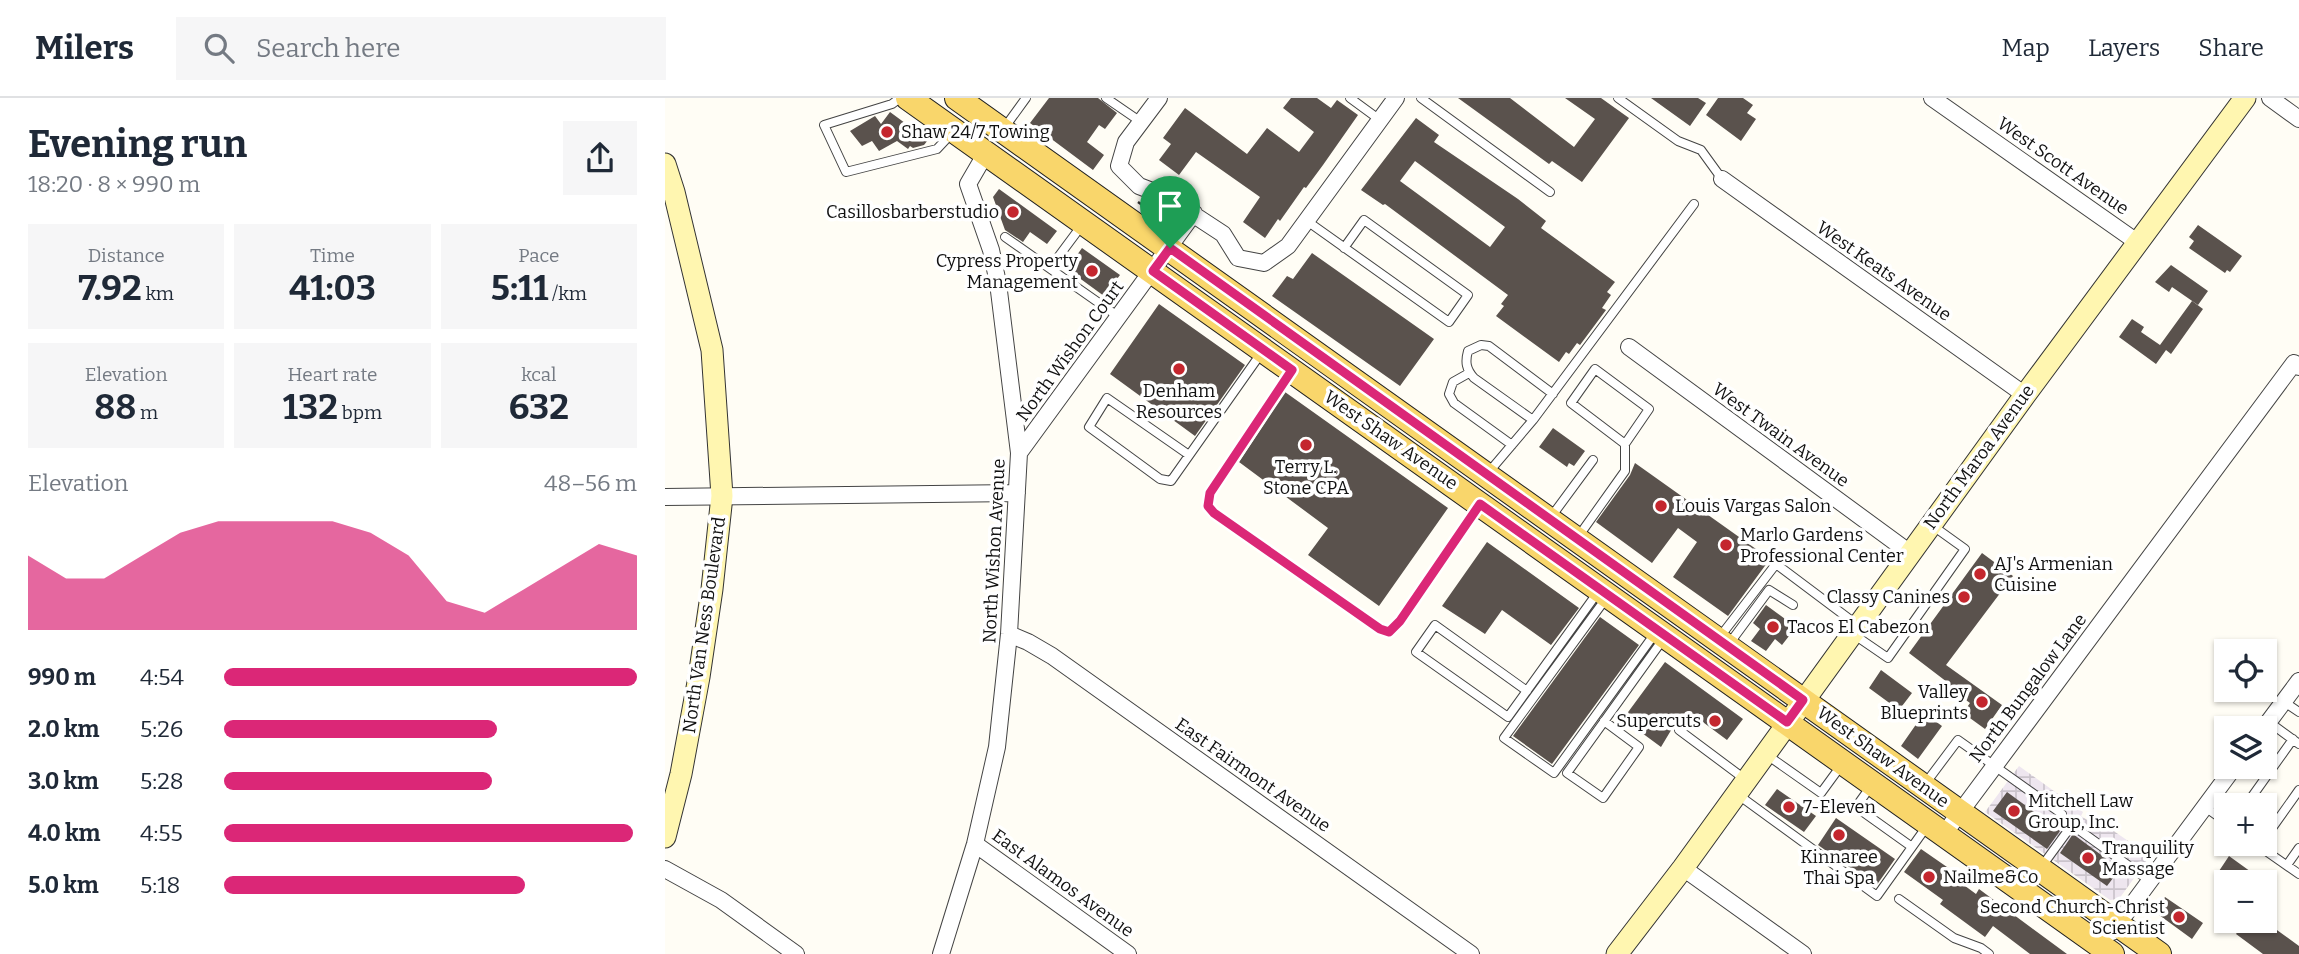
<!DOCTYPE html>
<meta charset="utf-8">
<style>
body{margin:0;font-family:Bitter,serif;background:#f6f6f7;color:#1f2937;height:100vh;display:flex;flex-direction:column;font-size:26px;white-space:nowrap}
*{box-sizing:border-box;margin:0}
p{font-size:23px;color:#747a83}
.icon{flex:none;width:38px;height:38px;fill:none;stroke:currentColor;stroke-width:2;stroke-linecap:round;stroke-linejoin:round}
.map{position:relative;flex:1;overflow:hidden}
.drawer{display:flex;flex-direction:column;background:#fff;width:665px}
.drawer>*{flex:none}
.controls{position:absolute;left:1549px;top:541px;display:grid;gap:14px}
.controls a{display:grid;place-items:center;width:63px;height:63px;border-radius:0px;background:#fff;box-shadow:0 2px 5px #0004;font-size:35px}
.pin{position:absolute;display:grid;place-items:center;width:60px;height:60px;color:#fff;margin:-72px -30px;border-radius:50% 50% 50% 0;rotate:-45deg;box-shadow:0 0 7px #0007}
.pin .icon{rotate:45deg}
.round{display:grid;place-items:center;flex:none;width:74px;height:74px;border-radius:0px;background:#f6f6f7}
.overview{display:flex;align-items:center;justify-content:space-between;height:119px;padding:0 28px}
h1{font-size:38px;font-weight:700;line-height:52px}
.stats{display:grid;grid-template-columns:repeat(3,1fr);gap:10px;height:119px;padding:7px 28px}
.stats div{display:grid;align-content:center;border-radius:0px;background:#f6f6f7;text-align:center}
.stats b{font-size:35px;font-weight:700}
.stats small{font-size:19px;font-weight:400}
.stats p{font-size:19px}
.chart{height:196px;padding:14px 28px}
.chart p{display:flex;justify-content:space-between}
.chart svg{width:100%;height:126px;margin-top:7px;fill:#db2777;opacity:.7}
ul{padding:0 28px;list-style:none;font-size:23px}
li{display:grid;grid-template-columns:112px 84px 1fr;align-items:center;height:52px}
li i{height:18px;border-radius:9px;background:#db2777}
header{display:flex;align-items:center;gap:42px;box-sizing:border-box;height:98px;padding:0 35px;background:#fff;border-bottom:2px solid #e0e1e3}
header strong{font-size:33px}
nav{display:flex;gap:38px;margin-inline-start:auto;font-size:24px}
.search{width:490px;height:63px;background:#f6f6f7;display:flex;align-items:center;gap:18px;box-sizing:border-box;padding:0 24px;border-radius:0px;color:#747a83;font-size:26px}
main{display:flex;flex:1;min-height:0}
.map>svg:first-child{display:block}
.industrial{fill:url(#industrial-grid)}
.building{fill:#5a524d;fill-rule:evenodd}
.lines{fill:none;stroke-linecap:round;stroke-linejoin:round}
.lane-casing{stroke:#444;stroke-width:10}
.street-casing{stroke:#444;stroke-width:18}
.secondary-casing{stroke:#333;stroke-width:23}
.primary-casing{stroke:#222;stroke-width:26}
.path{stroke:#333;stroke-width:2.5;stroke-dasharray:7 3.5;stroke-linecap:butt}
.lane{stroke:#fff;stroke-width:8}
.street{stroke:#fff;stroke-width:16}
.secondary{stroke:#fff6b0;stroke-width:21}
.primary{stroke:#f9d66b;stroke-width:24}
.route-casing{stroke:#fff;stroke-width:14}
.route{stroke:#db2777;stroke-width:9}
.poi-dot{fill:#c4262e;stroke:#fff;stroke-width:2.5}
.labels{text-anchor:middle;dominant-baseline:central;stroke-width:7;stroke-linejoin:round;paint-order:stroke}
.poi-label{font-size:18px;fill:#111;stroke:#fff;text-anchor:start}
.street-label{font-size:18px;fill:#111;stroke:#fff}
</style>
<header>
<strong>Milers</strong>
<div class="search"><svg class="icon" aria-label="search" viewBox="0 0 24 24"><circle cx="10" cy="10" r="6"/><path d="M15 15l6 6"/></svg>Search here</div>
<nav><a>Map</a><a>Layers</a><a>Share</a></nav>
</header>
<main>
<section class="drawer">
<div class="overview"><div><h1>Evening run</h1><p>18:20 · 8 × 990 m</p></div><a class="round"><svg class="icon" aria-label="share" viewBox="0 0 24 24"><path d="M12 15V3M7 8l5-5 5 5M5 13v7h14v-7"/></svg></a></div>
<div class="stats">
<div><p>Distance</p><b>7.92<small> km</small></b></div>
<div><p>Time</p><b>41:03</b></div>
<div><p>Pace</p><b>5:11<small> /km</small></b></div>
</div>
<div class="stats">
<div><p>Elevation</p><b>88<small> m</small></b></div>
<div><p>Heart rate</p><b>132<small> bpm</small></b></div>
<div><p>kcal</p><b>632</b></div>
</div>
<div class="chart"><p><span>Elevation</span>48–56 m</p>
<svg viewBox="0 0 160 44" preserveAspectRatio="none"><path d="M0 44V18L10 26L20 26L30 18L40 10L50 6L60 6L70 6L80 6L90 10L100 18L110 34L120 38L130 30L140 22L150 14L160 18V44z"/></svg>
</div>
<ul>
<li><b>990 m</b>4:54<i style="width:100%"></i></li>
<li><b>2.0 km</b>5:26<i style="width:66%"></i></li>
<li><b>3.0 km</b>5:28<i style="width:65%"></i></li>
<li><b>4.0 km</b>4:55<i style="width:99%"></i></li>
<li><b>5.0 km</b>5:18<i style="width:73%"></i></li>
</ul>
</section>
<div class="map">
<svg width="1634" height="856" viewBox="0 0 1634 856">
<defs>
<pattern id="industrial-grid" width="8" height="8" patternUnits="userSpaceOnUse" patternTransform="scale(1.75)"><rect width="8" height="8" fill="#eee6ef"/><path d="M0 4h8M4 0v8" fill="none" stroke="#cbc4cc"/></pattern>
</defs>
<rect width="100%" height="100%" fill="#fffdf5"/>
<path class="industrial" d="M1354 668 1418 714 1416 718 1436 731 1440 727 1485 758 1454 801 1445 802 1320 714Z"/>
<path class="building" d="M384 0H433L452 15 440 31 434 27 422 44 439 57 428 72 365 25Z
M626 0H652L666 10 672 2 693 17 658 67 641 90 639 89 615 123 613 121 600 140 578 124 595 99 531 54 514 77 494 62 506 46 498 40 520 10 582 56 602 30 634 54 649 34 618 10Z
M793 0H845L909 49 930 21 900 0H936L964 20 917 84 887 63 884 66Z
M986 0H1033L1041 5 1025 28Z
M1053 0H1078L1088 7 1082 15 1091 21 1076 43 1041 17Z
M225 14 263 42 259 47 248 50 245 48 243 51 232 43 214 53 207 43 197 48 185 33 210 18 216 26Z
M751 20 774 37 769 44 853 101 881 123 876 130 950 184 942 194 946 197 937 210 941 212 915 247 912 245 904 256 901 254 894 264 831 218 839 208 836 206 843 197 720 106 718 107 696 92ZM750 63 840 129 825 149 735 83Z
M334 91 392 133 382 146 365 134 358 144 340 132 328 99Z
M1533 127 1577 158 1565 174 1562 172 1560 175 1524 150 1529 143 1524 139Z
M417 150 455 177 439 198 402 171Z
M647 155 769 241 735 288 607 198 622 178 628 181Z
M1506 167 1543 193 1533 207 1507 189 1504 194 1490 184Z
M1527 203 1538 211 1506 256 1501 252 1491 266 1454 239 1467 221 1479 229 1476 234 1495 247Z
M494 206 580 267 530 338 445 276Z
M620 294 783 410 714 508 643 457 663 430 574 364Z
M888 330 920 353 909 368 904 365 902 369 874 349Z
M970 365 1105 461 1063 518 1008 479 1032 444 1013 430 987 465 931 424 965 377Z
M822 444 914 510 886 547 837 512 820 536 777 508Z
M1317 455 1348 478 1281 567 1337 607 1320 631 1298 615 1305 605 1280 587 1282 584 1244 555Z
M1101 507 1131 529 1117 547 1110 541 1101 553 1086 543 1095 531 1088 525Z
M935 519 974 547 887 666 848 638Z
M1000 564 1078 621 1062 642 1023 613 1008 629 996 649 958 621Z
M1216 572 1247 595 1234 612 1204 590Z
M1259 615 1277 628 1253 661 1236 648Z
M1112 691 1151 718 1139 734 1100 707Z
M1342 694 1395 733 1382 751 1328 713Z
M1171 720 1230 761 1211 788 1153 747Z
M1408 736 1455 771 1442 788 1395 755Z
M1256 751 1295 778 1292 782 1311 796 1314 791 1402 856H1365L1328 828 1320 839 1275 806 1278 802 1239 774Z
M1564 758 1600 784H1563L1552 776Z
M1500 799 1538 825 1527 841 1490 814Z
M1581 822H1598L1634 848V856H1598L1571 836Z"/>
<g class="lines">
<g class="lane-casing">
<path id="lane" d="M235 0 227 6 159 27 181 74 272 51 287 35
M441 0 476 24
M685 0 715 22
M756 0 885 94
M953 0 1013 43 1036 52 1057 81
M340 29 361 0
M642 123 784 224 803 197 699 122 679 150
M340 139 454 219
M385 170 417 127
M625 275 545 395 543 408 549 415 715 531 724 534 735 523 813 409
M804 275 788 284 784 296 789 305 847 347
M868 322 809 280C801 271 800 264 803 253L816 247 824 248 888 296
M524 357 442 300 424 329 495 381 506 383 597 254
M823 375 868 322 1029 106
M886 419 928 362
M913 439 960 373V346L984 311 930 271 906 305 960 346
M942 499 839 640 889 675 991 534
M1188 536 1223 560 1300 451 1268 428
M1054 540 1111 466 1191 526
M1064 546 1104 492 1128 507
M862 593 770 527 751 554 843 619 933 494
M1618 603 1634 614
M939 623 974 649 938 700 902 675 999 540
M1604 624 1634 646
M1014 632 1081 682
M1102 657 1156 695 1175 669
M1260 686 1293 642 1397 716
M1206 688 1191 709 1247 749
M1072 696 1212 798 1262 728
M1581 707 1628 641
M1540 709 1561 724
M1600 740 1634 692
M1591 746 1634 776
M1622 767 1634 750
M1377 768 1407 727 1485 783
M1234 801 1289 840 1316 850 1324 856"/>
</g>
<g class="street-casing">
<path id="street" d="M494 0 461 44 454 68 474 88 500 98 558 136 573 160 599 165 623 148 731 0
M1267 0 1472 144
M1605 0 1634 21
M1057 81 1360 297
M964 249 1245 455
M354 355 529 115
M0 399 352 395
M344 536 363 544 387 558 806 856
M1599 630 1634 583
M1279 736 1629 265 1634 269
M310 746 463 856
M1018 770 1138 856
M0 771 56 802 131 856
M1447 834 1570 668
M276 856 310 746 332 649 344 536 354 355 333 185 326 152 303 86 321 55"/>
</g>
<g class="secondary-casing">
<path id="secondary" d="M0 66 9 94 47 252 57 398 47 491 34 579 16 676 0 739
M952 856 1018 770 1360 297 1580 0"/>
</g>
<g class="primary-casing">
<path id="primary" d="M243 0 1447 856
M292 0 1494 856"/>
</g>
<path class="path" d="M473 104 504 126"/>
<use href="#lane" class="lane"/>
<use href="#street" class="street"/>
<use href="#secondary" class="secondary"/>
<use href="#primary" class="primary"/>
</g>
<g class="lines">
<g class="route-casing">
<path id="route" d="M505 150 1138 602 1122 624 815 406 735 523 724 534 715 531 549 415 543 408 545 395 627 272 488 173Z"/>
</g>
<use href="#route" class="route"/>
</g>
<g class="poi-dot">
<circle cx="222" cy="34" r="7"/>
<circle cx="348" cy="114" r="7"/>
<circle cx="427" cy="173" r="7"/>
<circle cx="514" cy="271" r="7"/>
<circle cx="641" cy="347" r="7"/>
<circle cx="996" cy="408" r="7"/>
<circle cx="1061" cy="447" r="7"/>
<circle cx="1315" cy="476" r="7"/>
<circle cx="1299" cy="499" r="7"/>
<circle cx="1108" cy="529" r="7"/>
<circle cx="1317" cy="604" r="7"/>
<circle cx="1050" cy="623" r="7"/>
<circle cx="1124" cy="709" r="7"/>
<circle cx="1349" cy="713" r="7"/>
<circle cx="1174" cy="737" r="7"/>
<circle cx="1423" cy="760" r="7"/>
<circle cx="1264" cy="779" r="7"/>
<circle cx="1514" cy="819" r="7"/>
</g>
<g class="labels">
<g class="poi-label">
<text x="236" y="34">Shaw 24/7 Towing</text>
<text x="334" y="114" text-anchor="end">Casillosbarberstudio</text>
<text x="413" y="163" text-anchor="end">Cypress Property<tspan x="413" dy="21">Management</tspan></text>
<text x="514" y="293" text-anchor="middle">Denham<tspan x="514" dy="21">Resources</tspan></text>
<text x="641" y="369" text-anchor="middle">Terry L.<tspan x="641" dy="21">Stone CPA</tspan></text>
<text x="1010" y="408">Louis Vargas Salon</text>
<text x="1075" y="437">Marlo Gardens<tspan x="1075" dy="21">Professional Center</tspan></text>
<text x="1329" y="466">AJ's Armenian<tspan x="1329" dy="21">Cuisine</tspan></text>
<text x="1285" y="499" text-anchor="end">Classy Canines</text>
<text x="1122" y="529">Tacos El Cabezon</text>
<text x="1303" y="594" text-anchor="end">Valley<tspan x="1303" dy="21">Blueprints</tspan></text>
<text x="1036" y="623" text-anchor="end">Supercuts</text>
<text x="1363" y="703">Mitchell Law<tspan x="1363" dy="21">Group, Inc.</tspan></text>
<text x="1138" y="709">7-Eleven</text>
<text x="1437" y="750">Tranquility<tspan x="1437" dy="21">Massage</tspan></text>
<text x="1174" y="759" text-anchor="middle">Kinnaree<tspan x="1174" dy="21">Thai Spa</tspan></text>
<text x="1278" y="779">Nailme&amp;Co</text>
<text x="1500" y="809" text-anchor="end">Second Church-Christ<tspan x="1500" dy="21">Scientist</tspan></text>
</g>
<g class="street-label">
<text transform="translate(1398 68) rotate(35)">West Scott Avenue</text>
<text transform="translate(1219 173) rotate(35)">West Keats Avenue</text>
<text transform="translate(405 253) rotate(-54)">North Wishon Court</text>
<text transform="translate(1116 337) rotate(36)">West Twain Avenue</text>
<text transform="translate(726 342) rotate(35)">West Shaw Avenue</text>
<text transform="translate(1314 359) rotate(-54)">North Maroa Avenue</text>
<text transform="translate(329 453) rotate(-87)">North Wishon Avenue</text>
<text transform="translate(39 527) rotate(-82)">North Van Ness Boulevard</text>
<text transform="translate(1363 590) rotate(-53)">North Bungalow Lane</text>
<text transform="translate(1218 659) rotate(36)">West Shaw Avenue</text>
<text transform="translate(588 677) rotate(35)">East Fairmont Avenue</text>
<text transform="translate(398 785) rotate(36)">East Alamos Avenue</text>
</g>
</g>
</svg>
<div class="controls">
<a><svg class="icon" aria-label="locate" viewBox="0 0 24 24"><circle cx="12" cy="12" r="6"/><path d="M12 2v4M12 18v4M2 12h4M18 12h4"/></svg></a>
<a><svg class="icon" aria-label="layers" viewBox="0 0 24 24"><path d="M12 4l9 5-9 5-9-5zM3 14l9 5 9-5"/></svg></a>
<a>+</a>
<a>−</a>
</div>
<div class="pin" style="left:505px;top:150px;background:#1e9e55"><svg class="icon" aria-label="arrive" viewBox="0 0 24 24"><path d="M6 21V4h12l-3 4 3 4H6"/></svg></div>
</div>
</main>
